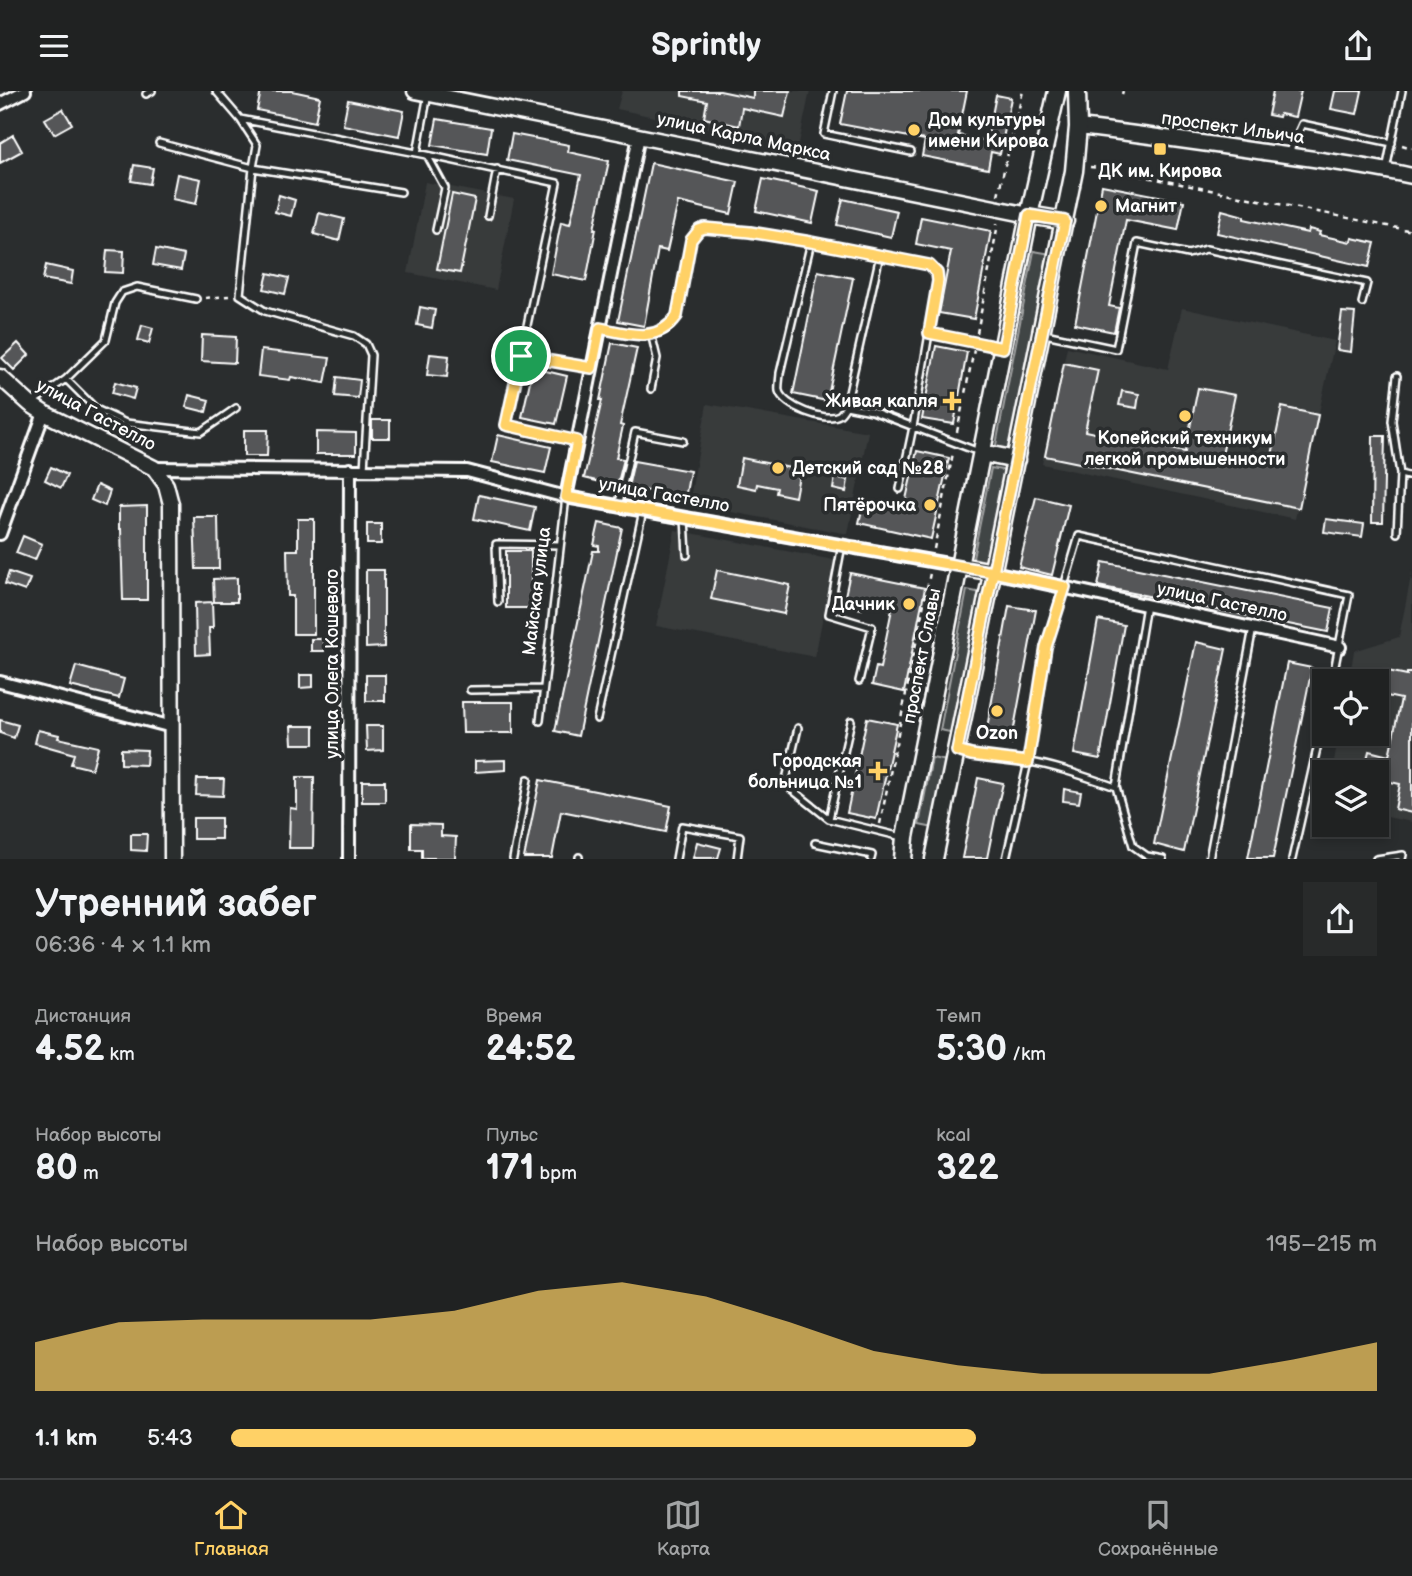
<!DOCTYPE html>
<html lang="ru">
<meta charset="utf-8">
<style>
body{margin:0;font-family:"Balsamiq Sans",sans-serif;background:#282a2a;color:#f1f3f6;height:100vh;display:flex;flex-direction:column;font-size:26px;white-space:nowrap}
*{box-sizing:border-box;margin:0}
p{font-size:23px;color:#a2a4a5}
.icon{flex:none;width:38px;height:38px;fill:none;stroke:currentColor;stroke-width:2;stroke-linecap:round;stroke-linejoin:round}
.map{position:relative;height:768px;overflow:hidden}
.details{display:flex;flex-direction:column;background:#202222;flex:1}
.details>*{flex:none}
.controls{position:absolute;left:1312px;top:578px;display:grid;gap:14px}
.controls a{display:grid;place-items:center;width:77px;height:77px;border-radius:0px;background:#202222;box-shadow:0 4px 10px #0003,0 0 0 2px #3d3f40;font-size:35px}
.pin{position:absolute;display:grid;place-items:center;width:60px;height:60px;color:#fff;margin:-30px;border:4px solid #fff;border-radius:50%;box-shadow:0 2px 7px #0007}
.round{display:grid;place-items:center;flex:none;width:74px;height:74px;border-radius:0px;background:#282a2a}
.head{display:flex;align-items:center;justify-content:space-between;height:119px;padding:0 35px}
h1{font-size:38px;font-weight:700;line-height:52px}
.stats{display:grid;grid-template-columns:repeat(3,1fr);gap:10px;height:119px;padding:7px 35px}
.stats div{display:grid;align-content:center}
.stats b{font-size:35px;font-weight:700}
.stats small{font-size:19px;font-weight:400}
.stats p{font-size:19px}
.chart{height:196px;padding:14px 35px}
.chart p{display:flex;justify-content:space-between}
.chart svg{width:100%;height:126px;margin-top:7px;fill:#ffd166;opacity:.7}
ul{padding:0 35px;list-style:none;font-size:23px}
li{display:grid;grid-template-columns:112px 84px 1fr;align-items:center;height:52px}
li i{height:18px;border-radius:9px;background:#ffd166}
header{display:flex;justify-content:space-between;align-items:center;height:91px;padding:0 35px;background:#202222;font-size:32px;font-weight:700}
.menu{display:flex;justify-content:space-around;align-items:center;height:98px;border-top:2px solid #3d3f40;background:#202222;font-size:19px;color:#a2a4a5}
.menu a{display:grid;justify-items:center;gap:4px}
.menu .active{color:#ffd166}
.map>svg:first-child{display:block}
.built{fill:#373a3b}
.green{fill:#414445;stroke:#a0a2a2;stroke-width:2}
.building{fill:#555758;stroke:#fff;stroke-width:2}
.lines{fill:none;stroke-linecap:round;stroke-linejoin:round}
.service-casing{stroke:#fff;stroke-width:10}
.minor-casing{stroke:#fff;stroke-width:16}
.tertiary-casing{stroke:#fff;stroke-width:19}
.secondary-casing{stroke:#fff;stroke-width:21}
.path{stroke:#fff;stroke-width:2.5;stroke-dasharray:5 5;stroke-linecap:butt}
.service{stroke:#2a2d2e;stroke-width:5}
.minor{stroke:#2a2d2e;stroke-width:10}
.tertiary{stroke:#2a2d2e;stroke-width:14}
.secondary{stroke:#2a2d2e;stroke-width:16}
.route-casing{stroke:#fff;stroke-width:14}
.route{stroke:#ffd166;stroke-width:9}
.poi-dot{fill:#ffd166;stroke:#2a2d2e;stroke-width:2.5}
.labels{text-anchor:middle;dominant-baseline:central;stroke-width:7;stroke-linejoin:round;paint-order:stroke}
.poi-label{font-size:18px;font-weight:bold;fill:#fff;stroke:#2a2d2e;text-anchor:end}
.street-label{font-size:18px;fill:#fff;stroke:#2a2d2e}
</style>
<header><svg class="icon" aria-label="menu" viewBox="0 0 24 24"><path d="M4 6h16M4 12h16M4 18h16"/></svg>Sprintly<svg class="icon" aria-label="share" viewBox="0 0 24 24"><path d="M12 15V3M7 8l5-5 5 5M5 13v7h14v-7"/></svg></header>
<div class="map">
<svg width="1412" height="768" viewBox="0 0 1412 768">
<rect width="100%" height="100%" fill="#2a2d2e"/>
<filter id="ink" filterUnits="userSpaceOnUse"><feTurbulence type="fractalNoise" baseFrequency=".0143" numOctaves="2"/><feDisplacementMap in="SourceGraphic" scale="14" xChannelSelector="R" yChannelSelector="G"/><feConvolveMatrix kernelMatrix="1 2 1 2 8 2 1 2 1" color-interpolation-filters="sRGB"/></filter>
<g filter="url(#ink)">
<path class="built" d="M622 0H810L798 57 617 18Z
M425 91 514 108 496 199 408 182Z
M1182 217 1335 250 1295 428 1042 373 1067 256 1168 278Z
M707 313 868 341 848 443 689 413Z
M675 439 834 469 815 566 656 535Z
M1412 480V731L1377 724V681H1332L1339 642H1377V590H1349L1354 560 1399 546Z"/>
<path class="green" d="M1034 160 1051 163 1012 362 995 359Z
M991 377 1007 380 989 471 973 467Z
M967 499 982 502 955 642 940 639Z
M932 667 947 670 934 737 919 734Z"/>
<path class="building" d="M261 0H292L320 6 315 31 257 19Z
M682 0H720L753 7V0H790L784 26 742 17 739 35 704 27 707 10 682 5Z
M847 0H967L958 44 987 50 996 4 1011 7 1000 63 991 61 988 78 922 65 925 49 840 33Z
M1273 0H1301L1295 26 1280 23 1279 26 1268 24Z
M1335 0H1362L1357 23 1331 18Z
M348 9 404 20 399 45 343 34Z
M63 18 72 33 54 43 45 28Z
M437 28 491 37 487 63 432 54Z
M512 43 569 54 568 61 609 70 594 138H596L586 190 551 183 561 131 570 133 581 84 507 69Z
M13 44 22 60 0 72V52Z
M651 72 738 91 731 123 678 111 667 160 658 158 644 235 618 230Z
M134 74 153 77 150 93 131 90Z
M177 83 201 88 196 113 172 108Z
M763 88 819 100 812 132 756 120Z
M1102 94 1184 110 1178 139 1126 129 1109 215 1119 217 1114 241 1075 233Z
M452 103 475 108 460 182 437 178Z
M279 104 295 109 291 125 275 121Z
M843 108 897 120 891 146 837 134Z
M1222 119 1244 125V128L1308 142 1309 138 1320 141 1319 144 1351 151 1352 147 1375 152 1369 176 1217 142Z
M319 122 344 128 339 150 314 143Z
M921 126 991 140 974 228 939 222 951 160 916 153Z
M156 158 184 164 181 179 153 174Z
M107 159 124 160 123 182 105 181Z
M46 174 73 180 71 193 43 188Z
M818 180 853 187 827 310 793 303Z
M268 182 289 187 285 203 264 198Z
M420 216 435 219 432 237 417 234Z
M1342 221 1355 222 1351 261 1337 259Z
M142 234 153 237 149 252 138 249Z
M202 244 236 246 235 272 201 270Z
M18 252 29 264 14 279 2 267Z
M612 252 637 257 620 334 623 335 616 367 624 368 617 395 584 387 602 309H600Z
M936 255 967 261 954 333 922 328Z
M261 259 330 267 325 292 291 286 290 289 258 285Z
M430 263 449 265 447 286 427 284Z
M1064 272 1098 279 1085 340 1185 361 1198 297 1235 304 1222 364 1270 374 1282 316 1318 324 1299 417 1045 365Z
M533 277 567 285 556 333 522 326Z
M337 286 360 289 358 307 335 305Z
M115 291 136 297 133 308 112 302Z
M1122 300 1139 303 1137 317 1119 314Z
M189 304 209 309 206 321 186 316Z
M372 329H390V347H372Z
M244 339H268L267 365H244Z
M316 341 356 342V363H316Z
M498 344 551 356 545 382 492 371Z
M1373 345H1385L1383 431H1372Z
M917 360 949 367 931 448 859 432 864 409 904 417Z
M742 367 800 379 795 406 776 402 777 397 757 393 756 398 737 394Z
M634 370 690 380 685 407 628 396Z
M51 376 67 384 61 397 45 389Z
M835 386 848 389 846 401 833 398Z
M97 394 110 400 105 415 91 409Z
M479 404 535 416 530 440 474 428Z
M1036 406 1069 414 1052 484 1019 476Z
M147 415V509H123L121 438H119V416Z
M194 426H218L219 478H196Z
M298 428H314V543H293V505H288L287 459H298Z
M1326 428 1364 433 1362 446 1324 441Z
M599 432 622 437 578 645 555 640 593 460H599V455L594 454Z
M367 433H381V453H367Z
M23 445 42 453 35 469 16 462Z
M506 460H531V517H506Z
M1103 471 1333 517 1328 541 1098 495Z
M366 479H384V556L366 557Z
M717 479 790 494 784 523 711 508Z
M9 481 30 488 25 500 5 493Z
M850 482 925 497 904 601 872 594 876 576 880 577 892 518 863 512 862 518 843 514Z
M237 487V511H214L213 488Z
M212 511 213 537H209L210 563 196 564 195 512Z
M1009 515 1036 519 1011 653 985 648Z
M1098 529 1124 534 1100 668 1074 663Z
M311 548H324V560H311Z
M1196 551 1226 558 1184 761 1154 753Z
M1287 572 1312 577 1276 753 1273 767H1248Z
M76 575 124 588 119 607 70 595Z
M1388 580 1407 584V582H1412V722L1395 718 1400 693 1377 688V681H1364L1369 660 1389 665 1401 608 1382 604Z
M300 584H313V596L300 597Z
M366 584H385V610H366Z
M462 611H513V642H463Z
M867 627 897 633 876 728 847 722Z
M0 629 18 634 14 647 0 642Z
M291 635H314V653H292Z
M366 635H383V659L367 660Z
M38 639 59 644 58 647 98 656 92 678 71 673 74 663 35 652Z
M121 658 147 659 146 674 121 673Z
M506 669V679L475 681V670Z
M297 686H314L313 757H289L290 717 297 718Z
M978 687 1003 692 998 713 987 767H962Z
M197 688H224L223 705 196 704Z
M540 689 671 715 666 741 561 720 552 767H524Z
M362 690H385V711H362Z
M1064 698 1081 701 1079 712 1063 710Z
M193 727H221V748H193Z
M411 733 441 734V745L456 746 455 767H422V758H411Z
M131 743H147L146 760 131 759Z
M697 751 721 757 718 767H693Z"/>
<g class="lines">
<g class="service-casing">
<path id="service" d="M216 0 240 28 427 64 557 92 506 334 577 350
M833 0 824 43 911 61
M146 3 152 0
M240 28 257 54 253 77 240 204 265 220 354 245 366 253 371 264 364 378
M159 52 253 77 401 101
M417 62 428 3
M427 64 445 97 436 139
M1288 64 1302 33 1392 52
M1386 79 1402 0
M488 125 497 78
M811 151 780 282C780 287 778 295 779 300 783 315 825 332 839 324 842 322 844 318 846 315L880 164
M601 237C620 241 654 251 670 235 672 232 674 228 676 225L691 149 699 140 705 137 750 141 811 151 929 174 937 182 938 190 913 336 900 398
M929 242 1000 256
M1045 243 1116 258 1137 152 1188 163 1206 158 1367 192 1362 212
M521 265 592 277
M1397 285 1392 330 1400 383 1412 386
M66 288 96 318 126 332 201 341 236 317
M651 298 657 267 651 242
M33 311 66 288 106 249 115 212 122 201 137 196 196 208
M846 315 872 320 979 361
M618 416 635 341 683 350
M685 427 687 464
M1397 442 1400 383
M842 454 829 523 872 536 859 590
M498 511 496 453 560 454
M470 599 543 598
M597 628 643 420
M540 630 566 406
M798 637 785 693 829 728 902 746
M959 661C981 667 1003 667 1025 670 1056 675 1086 686 1116 696L1133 755 1147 765 1163 768
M1116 696 1146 514
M829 728 851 630
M815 752 872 764 871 768
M513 768 528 688
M579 768V766
M676 768 682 735 740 745 737 768
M1006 768 1028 671 1046 556 1079 445 1349 504 1332 590
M1209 768 1253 537
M1292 768 1325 622
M1376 768 1403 764 1402 768"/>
</g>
<g class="minor-casing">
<path id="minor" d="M0 13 25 0
M154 377 467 380 566 406 959 475
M566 406 639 45
M0 443 44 322
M993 481 1340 556
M0 591 172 636
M349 768 350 378"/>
</g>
<g class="tertiary-casing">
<path id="tertiary" d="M415 0 1029 124
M1078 36C1141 43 1202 52 1264 61 1313 68 1363 74 1412 85
M0 286 30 313 44 322 154 377 166 394 171 413 172 768"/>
</g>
<g class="secondary-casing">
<path id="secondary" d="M1029 124 1065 130
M982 362 1016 369
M959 475 993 481
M903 768 905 746 1029 124 1057 0
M934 768 1074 80 1078 36 1077 0"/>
</g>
<path class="path" d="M1122 3 1123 0
M1402 54 1412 57
M1090 76 1107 78 1412 140
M998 104 1023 0
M205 207 229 205
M977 242 997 138V132
M957 341 974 259
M934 458 953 362
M880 733 930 482"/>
<use href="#service" class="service"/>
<use href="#minor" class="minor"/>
<use href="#tertiary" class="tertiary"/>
<use href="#secondary" class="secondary"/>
</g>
</g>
<g class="lines" filter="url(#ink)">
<g class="route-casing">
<path id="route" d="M521 265 506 334 577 350 566 406 993 481 957 660 971 664 1028 671 1046 556 1065 496 993 481 1065 130 1029 124 1003 257 929 242 938 190 937 182 929 174 811 151 750 141 705 137 699 139 691 149 677 225C657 253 629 243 600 237L592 277 521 265"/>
</g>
<use href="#route" class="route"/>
</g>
<g class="poi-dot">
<circle cx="914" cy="39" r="7"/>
<rect x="1153" y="51" width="14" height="14" rx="3.5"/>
<circle cx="1101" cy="115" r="7"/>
<path d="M948.5 299.5h7v7h7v7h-7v7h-7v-7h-7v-7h7z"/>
<circle cx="1185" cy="325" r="7"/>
<circle cx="778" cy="377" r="7"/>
<circle cx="930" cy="414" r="7"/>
<circle cx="909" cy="513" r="7"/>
<circle cx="997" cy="620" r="7"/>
<path d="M874.5 669.5h7v7h7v7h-7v7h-7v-7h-7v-7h7z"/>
</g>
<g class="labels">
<g class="poi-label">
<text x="928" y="29" text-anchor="start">Дом культуры<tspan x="928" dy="21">имени Кирова</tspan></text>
<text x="1160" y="80" text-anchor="middle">ДК им. Кирова</text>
<text x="1115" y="115" text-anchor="start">Магнит</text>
<text x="938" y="310">Живая капля</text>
<text x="1185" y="347" text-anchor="middle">Копейский техникум<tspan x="1185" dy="21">легкой промышенности</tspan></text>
<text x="792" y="377" text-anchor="start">Детский сад №28</text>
<text x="916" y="414">Пятёрочка</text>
<text x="895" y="513">Дачник</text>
<text x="997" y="642" text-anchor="middle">Ozon</text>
<text x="862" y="670">Городская<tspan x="862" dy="21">больница №1</tspan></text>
</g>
<g class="street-label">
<text transform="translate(1233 37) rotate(8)">проспект Ильича</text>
<text transform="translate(744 46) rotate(12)">улица Карла Маркса</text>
<text transform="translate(96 324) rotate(28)">улица Гастелло</text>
<text transform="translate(664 404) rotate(10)">улица Гастелло</text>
<text transform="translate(537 500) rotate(-83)">Майская улица</text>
<text transform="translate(1222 511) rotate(12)">улица Гастелло</text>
<text transform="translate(922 565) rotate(-79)">проспект Славы</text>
<text transform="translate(332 573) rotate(-90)">улица Олега Кошевого</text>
</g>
</g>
</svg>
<div class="controls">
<a><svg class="icon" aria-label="locate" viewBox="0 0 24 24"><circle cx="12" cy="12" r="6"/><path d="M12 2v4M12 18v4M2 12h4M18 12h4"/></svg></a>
<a><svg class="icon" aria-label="layers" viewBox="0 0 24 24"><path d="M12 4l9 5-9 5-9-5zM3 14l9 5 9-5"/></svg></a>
</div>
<div class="pin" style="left:521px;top:265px;background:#1e9e55"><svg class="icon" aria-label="arrive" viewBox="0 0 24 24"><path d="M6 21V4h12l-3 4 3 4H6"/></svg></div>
</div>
<section class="details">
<div class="head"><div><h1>Утренний забег</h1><p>06:36 · 4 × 1.1 km</p></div><a class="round"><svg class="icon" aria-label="share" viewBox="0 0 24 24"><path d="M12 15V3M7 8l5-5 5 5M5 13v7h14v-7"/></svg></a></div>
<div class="stats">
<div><p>Дистанция</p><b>4.52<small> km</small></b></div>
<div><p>Время</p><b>24:52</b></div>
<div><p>Темп</p><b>5:30<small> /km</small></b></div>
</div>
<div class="stats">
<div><p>Набор высоты</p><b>80<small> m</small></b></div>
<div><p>Пульс</p><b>171<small> bpm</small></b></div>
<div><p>kcal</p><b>322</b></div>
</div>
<div class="chart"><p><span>Набор высоты</span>195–215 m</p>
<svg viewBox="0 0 160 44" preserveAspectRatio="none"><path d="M0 44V27L10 20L20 19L30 19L40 19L50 16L60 9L70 6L80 11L90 20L100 30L110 35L120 38L130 38L140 38L150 33L160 27V44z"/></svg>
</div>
<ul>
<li><b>1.1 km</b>5:43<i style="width:65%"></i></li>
</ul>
</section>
<nav class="menu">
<a class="active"><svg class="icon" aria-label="home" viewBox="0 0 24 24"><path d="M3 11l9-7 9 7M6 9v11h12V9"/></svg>Главная</a>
<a><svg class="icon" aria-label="map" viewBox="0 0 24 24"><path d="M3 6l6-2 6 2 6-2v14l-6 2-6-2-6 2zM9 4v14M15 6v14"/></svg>Карта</a>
<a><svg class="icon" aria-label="saved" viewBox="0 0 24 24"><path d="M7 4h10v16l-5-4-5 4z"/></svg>Сохранённые</a>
</nav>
